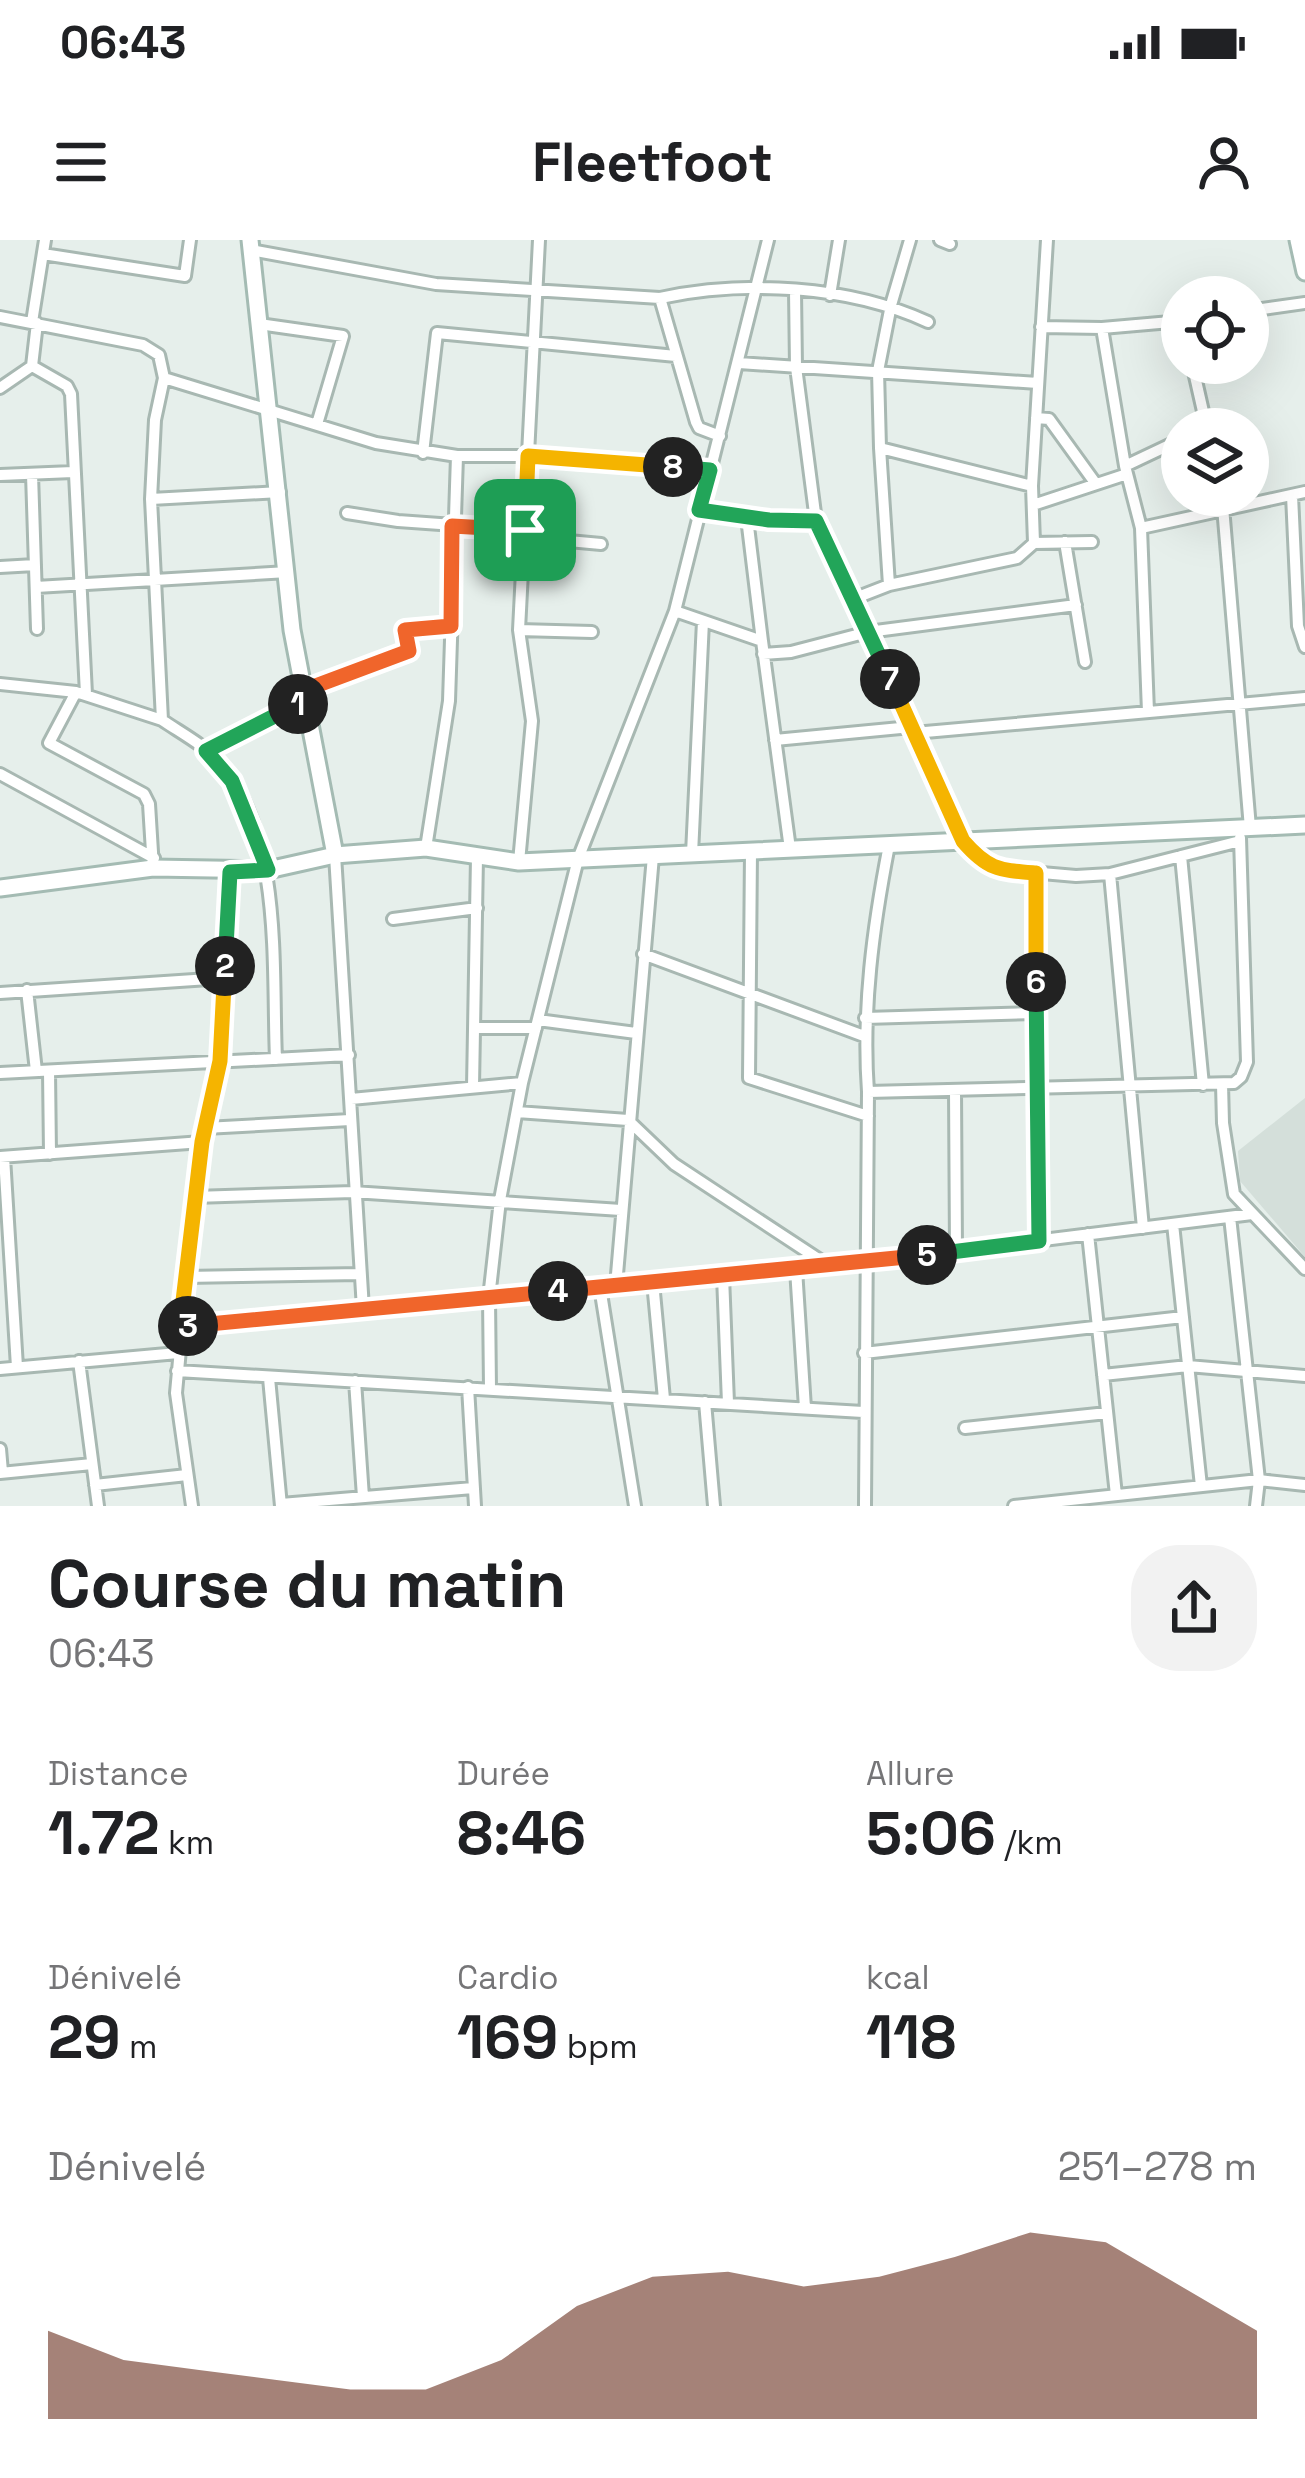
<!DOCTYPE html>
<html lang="fr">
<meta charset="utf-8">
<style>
body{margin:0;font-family:"Space Grotesk",sans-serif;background:#f2f2f2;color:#202124;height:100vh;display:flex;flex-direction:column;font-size:45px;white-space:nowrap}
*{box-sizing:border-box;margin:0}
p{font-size:39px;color:#757577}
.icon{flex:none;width:66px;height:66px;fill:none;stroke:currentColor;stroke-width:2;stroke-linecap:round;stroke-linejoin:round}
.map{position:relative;height:1266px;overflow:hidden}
.sheet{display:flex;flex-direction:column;background:#fff;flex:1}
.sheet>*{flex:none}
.tools{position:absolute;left:1161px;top:36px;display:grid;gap:24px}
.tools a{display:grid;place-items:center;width:108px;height:108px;border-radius:50%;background:#fff;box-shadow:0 12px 48px #0002;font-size:60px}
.pin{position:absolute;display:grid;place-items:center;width:102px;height:102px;color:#fff;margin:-51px;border-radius:24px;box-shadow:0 6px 18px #0006}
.km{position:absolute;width:60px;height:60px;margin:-30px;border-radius:50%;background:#222;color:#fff;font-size:33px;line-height:60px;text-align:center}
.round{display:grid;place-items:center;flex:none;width:126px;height:126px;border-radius:48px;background:#f2f2f2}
.summary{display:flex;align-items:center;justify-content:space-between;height:204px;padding:0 48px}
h1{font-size:66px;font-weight:600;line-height:90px}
.figures{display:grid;grid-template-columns:repeat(3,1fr);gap:18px;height:204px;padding:12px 48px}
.figures div{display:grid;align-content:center}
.figures b{font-size:60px;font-weight:600}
.figures small{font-size:33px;font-weight:400}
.figures p{font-size:33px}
.chart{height:336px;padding:24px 48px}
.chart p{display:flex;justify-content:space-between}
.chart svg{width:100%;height:216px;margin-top:12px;fill:#7f4e3f;opacity:.7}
.status{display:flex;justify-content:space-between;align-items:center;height:84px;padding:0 60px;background:#fff;direction:ltr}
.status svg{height:33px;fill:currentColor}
header{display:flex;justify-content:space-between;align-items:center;height:156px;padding:0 48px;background:#fff;font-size:54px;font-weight:600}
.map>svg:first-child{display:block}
.built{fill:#d4dfda}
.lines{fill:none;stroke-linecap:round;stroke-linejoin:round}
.street-casing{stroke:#a8b8b2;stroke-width:16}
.secondary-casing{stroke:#a4bbb3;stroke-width:21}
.street{stroke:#fff;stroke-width:10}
.secondary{stroke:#fff;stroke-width:15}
.split-1-casing{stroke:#fff;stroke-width:24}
.split-2-casing{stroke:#fff;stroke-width:24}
.split-3-casing{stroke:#fff;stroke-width:24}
.split-4-casing{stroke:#fff;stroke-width:24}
.split-5-casing{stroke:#fff;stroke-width:24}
.split-6-casing{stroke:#fff;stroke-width:24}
.split-7-casing{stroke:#fff;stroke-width:24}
.split-8-casing{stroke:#fff;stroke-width:24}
.split-9-casing{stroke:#fff;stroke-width:24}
.split-1{stroke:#f0652b;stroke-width:15}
.split-2{stroke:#22a559;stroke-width:15}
.split-3{stroke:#f5b400;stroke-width:15}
.split-4{stroke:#f0652b;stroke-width:15}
.split-5{stroke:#f0652b;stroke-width:15}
.split-6{stroke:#22a559;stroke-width:15}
.split-7{stroke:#f5b400;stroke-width:15}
.split-8{stroke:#22a559;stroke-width:15}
.split-9{stroke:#f5b400;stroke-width:15}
</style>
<div class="status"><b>06:43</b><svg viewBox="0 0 49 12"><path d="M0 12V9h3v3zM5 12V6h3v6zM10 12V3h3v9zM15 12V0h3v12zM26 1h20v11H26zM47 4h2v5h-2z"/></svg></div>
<header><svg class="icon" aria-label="menu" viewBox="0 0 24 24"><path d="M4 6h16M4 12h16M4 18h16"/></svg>Fleetfoot<svg class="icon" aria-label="person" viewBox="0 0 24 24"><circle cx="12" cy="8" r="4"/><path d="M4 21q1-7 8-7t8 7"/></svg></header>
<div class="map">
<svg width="1305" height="1266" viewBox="0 0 1305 1266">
<rect width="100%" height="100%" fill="#e6efeb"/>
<path class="built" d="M1305 858V1017L1240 941 1238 911Z"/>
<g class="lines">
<g class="street-casing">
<path id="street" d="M910 0 891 65 878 131 880 208 1032 246 1034 303
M940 0 950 4
M251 10 436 44 660 58 696 182 699 188 720 196
M43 14 185 36 190 0
M795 51 796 127 816 281 963 601 981 622 996 629 1076 636 1110 634 1240 601
M830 55 839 0
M660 58C745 40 848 45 928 82
M1248 71 1305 63
M0 77 143 105 159 115 164 138 155 180 151 259 162 480C181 493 206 506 221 524 283 598 272 728 276 819
M32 82 45 0
M37 83 32 126 67 146 71 154 86 454
M259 84 343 96 317 184
M1041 87 1102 88 1182 81
M1102 88 1125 226 1141 288 1148 472
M739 123 1038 143
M1192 123 1207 189
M164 138 376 203 457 216 449 461 426 608
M0 148 32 126
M1036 178 1049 179 1096 244
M880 208 889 345
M423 213 437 93 676 116
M457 216H528L710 229
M1125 226 1182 199
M32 234 37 389
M0 235 73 232
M1032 246 1047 0
M1222 255 1250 588
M1292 255 1298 386 1305 407
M151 259 280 252
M1033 265 1127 234
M699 270 769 281H816
M347 273 398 281 525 290
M747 278 762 401
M1141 288 1305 252
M525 297 601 304
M1065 302 1085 422
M0 327 35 325
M36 347 288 332
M853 359 889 345 1017 318 1034 303 1092 302
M675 371 762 401 790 609
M519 390 592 392
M763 414 791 412 868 392 1076 365
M0 444 76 452 162 480
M302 451 409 411 405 390 451 386
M76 452 49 503 144 554 149 564 153 628
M914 493 1305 458
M775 500 911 487
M206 511 304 461
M0 534 154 618
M751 611 749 838 868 876
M692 614 703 381
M335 615 363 1069
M1181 616 1203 845
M519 622 532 481 519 390 539 0
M1036 633 1039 1001
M1110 634 1143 988
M393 679 477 668
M643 714 864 796
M27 750 36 831
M0 753 224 738
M865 778 1036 773
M538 780 636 793
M475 788H536
M49 831 50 914
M0 833 349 815
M1222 844 1223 883 1234 954 1305 1029
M473 847 477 617
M955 850 956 1011
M868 852 1234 843 1241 837 1247 822 1240 598
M351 859 522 843
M517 872 628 880 674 924 829 1026
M205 888 350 880
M0 917 202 902
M4 917 17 1127
M194 957 353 952 621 970
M1230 977 1259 1240 1256 1266
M1173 984 1201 1246
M1088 994 1116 1255
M796 1029 805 1168
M723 1036 728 1163
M185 1037 360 1034
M653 1042 664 1159
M616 1046 653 616
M600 1047 635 1266
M180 1086 866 1022 1252 974
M864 1113 1183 1077
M79 1121 98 1266
M0 1129 178 1113
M177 1131 863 1172
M1103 1135 1188 1126 1305 1136
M269 1138 281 1266
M355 1141 363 1257
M468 1147 475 1266
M490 1149 489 1058 500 960 522 843 578 619 675 371 768 0
M705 1162 714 1266
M965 1188 1107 1173
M0 1209 2 1232
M0 1233 92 1224
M95 1245 187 1235
M281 1264 473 1248
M192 1266 176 1153 194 957 220 821 230 631
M865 1266 868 852C862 769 873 687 889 605
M1014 1266 1259 1240 1305 1245"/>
</g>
<g class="secondary-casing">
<path id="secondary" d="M250 0 292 390 335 615
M1298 0 1305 32
M0 648 153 628 268 630 335 615 426 608 519 622 1305 585"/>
</g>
<use href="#street" class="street"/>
<use href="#secondary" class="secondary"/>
</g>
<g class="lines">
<g class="split-1-casing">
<path id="split-1" d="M298 464 304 461 302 451 409 411 405 390 451 386 452 286 525 290"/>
</g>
<g class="split-2-casing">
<path id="split-2" d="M225 726 230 632 268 630 232 541 206 511 298 464"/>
</g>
<g class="split-3-casing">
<path id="split-3" d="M188 1086H180L202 902 220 821 225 726"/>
</g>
<g class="split-4-casing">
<path id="split-4" d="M188 1086 558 1051"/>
</g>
<g class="split-5-casing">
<path id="split-5" d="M558 1051 927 1015"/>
</g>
<g class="split-6-casing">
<path id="split-6" d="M927 1015 1039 1001 1036 742"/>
</g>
<g class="split-7-casing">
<path id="split-7" d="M890 439 963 601C988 630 999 630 1036 633V742"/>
</g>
<g class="split-8-casing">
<path id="split-8" d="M673 227 710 230 699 270 769 280 816 281 890 439"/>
</g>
<g class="split-9-casing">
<path id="split-9" d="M525 290 528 216 673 227"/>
</g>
<use href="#split-1" class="split-1"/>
<use href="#split-2" class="split-2"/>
<use href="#split-3" class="split-3"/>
<use href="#split-4" class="split-4"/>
<use href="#split-5" class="split-5"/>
<use href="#split-6" class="split-6"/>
<use href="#split-7" class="split-7"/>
<use href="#split-8" class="split-8"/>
<use href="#split-9" class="split-9"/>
</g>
</svg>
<div class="tools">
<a><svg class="icon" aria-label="locate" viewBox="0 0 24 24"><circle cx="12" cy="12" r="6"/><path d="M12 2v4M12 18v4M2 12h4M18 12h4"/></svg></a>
<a><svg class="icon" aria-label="layers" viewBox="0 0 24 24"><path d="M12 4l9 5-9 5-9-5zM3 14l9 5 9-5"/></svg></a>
</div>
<div class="pin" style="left:525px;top:290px;background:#1e9e55"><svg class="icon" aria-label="arrive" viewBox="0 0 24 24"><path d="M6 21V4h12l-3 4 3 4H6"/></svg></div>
<b class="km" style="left:298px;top:464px">1</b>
<b class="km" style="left:225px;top:726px">2</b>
<b class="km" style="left:188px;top:1086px">3</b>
<b class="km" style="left:558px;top:1051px">4</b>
<b class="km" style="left:927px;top:1015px">5</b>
<b class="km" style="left:1036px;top:742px">6</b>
<b class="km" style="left:890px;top:439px">7</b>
<b class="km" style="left:673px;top:227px">8</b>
</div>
<section class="sheet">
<div class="summary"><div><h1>Course du matin</h1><p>06:43</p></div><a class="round"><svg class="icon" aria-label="share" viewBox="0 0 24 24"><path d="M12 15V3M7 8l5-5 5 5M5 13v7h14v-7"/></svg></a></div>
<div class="figures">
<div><p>Distance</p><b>1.72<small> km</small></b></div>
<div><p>Durée</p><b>8:46</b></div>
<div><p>Allure</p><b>5:06<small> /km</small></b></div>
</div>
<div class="figures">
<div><p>Dénivelé</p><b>29<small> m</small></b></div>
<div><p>Cardio</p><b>169<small> bpm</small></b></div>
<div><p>kcal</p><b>118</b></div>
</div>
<div class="chart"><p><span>Dénivelé</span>251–278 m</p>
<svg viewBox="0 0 160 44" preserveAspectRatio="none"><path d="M0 44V26L10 32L20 34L30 36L40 38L50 38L60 32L70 21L80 15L90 14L100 17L110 15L120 11L130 6L140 8L150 17L160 26V44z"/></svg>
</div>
</section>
